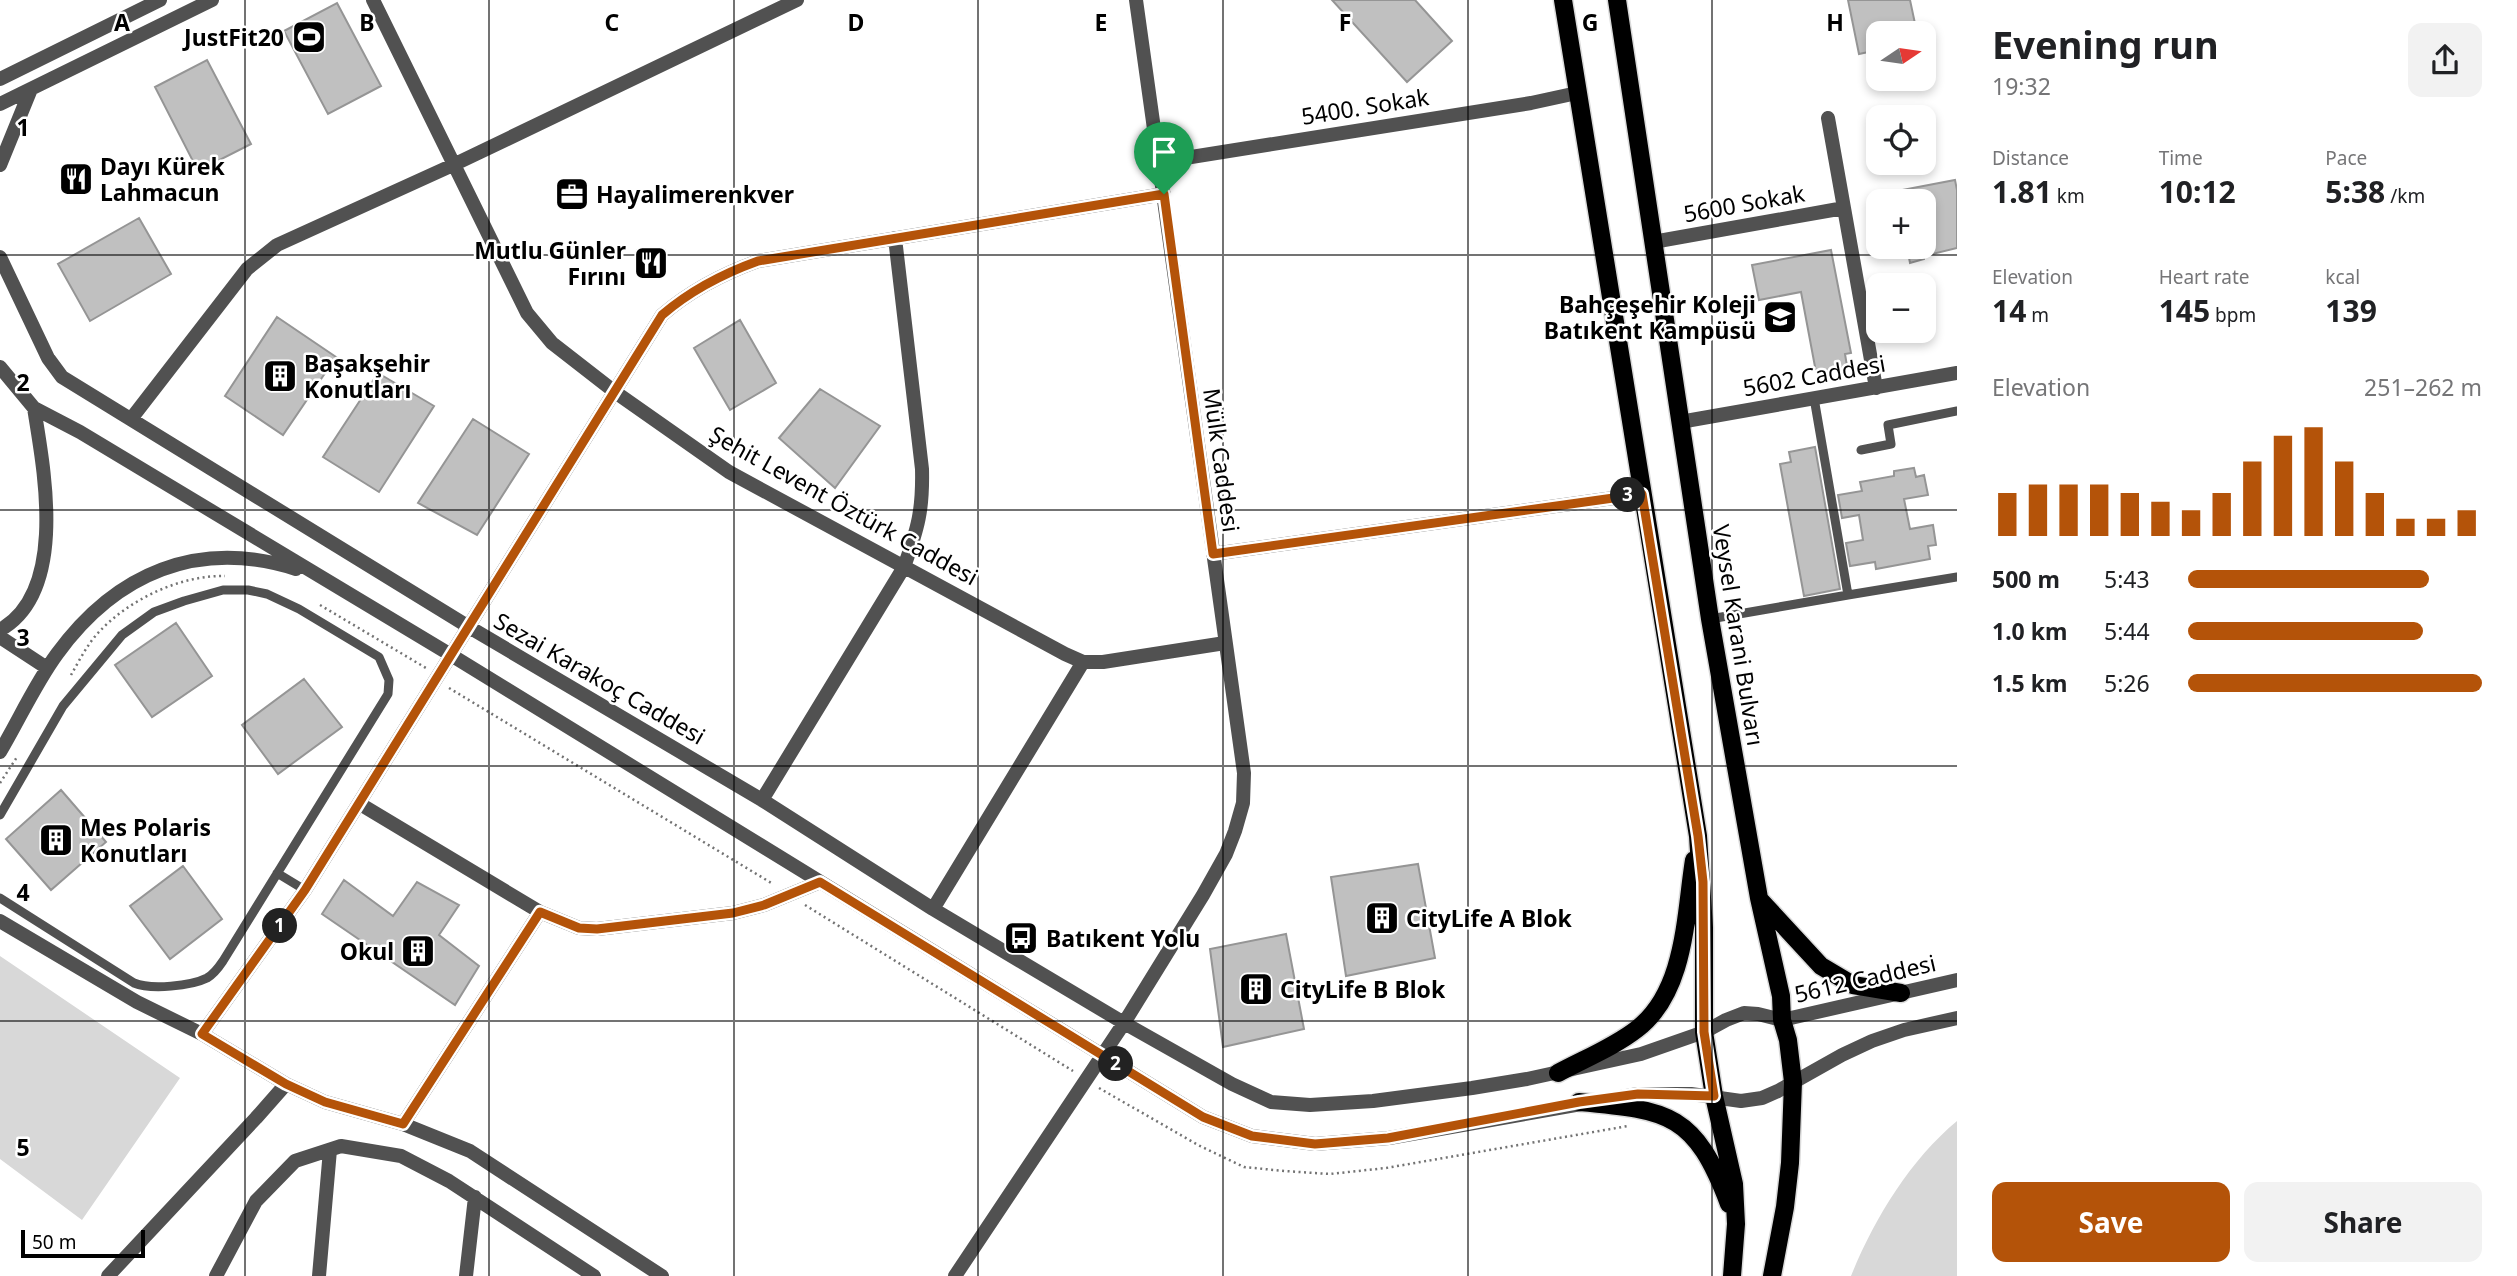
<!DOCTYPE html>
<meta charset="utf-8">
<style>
body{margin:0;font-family:"Noto Sans",sans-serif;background:#f2f2f2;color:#202124;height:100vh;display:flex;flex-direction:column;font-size:26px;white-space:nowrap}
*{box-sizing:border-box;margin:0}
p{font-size:23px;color:#757577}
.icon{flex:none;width:38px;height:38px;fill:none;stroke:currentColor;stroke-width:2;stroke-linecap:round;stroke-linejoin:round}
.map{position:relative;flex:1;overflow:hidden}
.sheet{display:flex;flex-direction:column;background:#fff;width:560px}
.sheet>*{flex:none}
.needle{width:46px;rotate:77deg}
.tools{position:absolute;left:1866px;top:21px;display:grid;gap:14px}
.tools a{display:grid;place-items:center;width:70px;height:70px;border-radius:14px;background:#fff;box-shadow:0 4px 10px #0003;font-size:35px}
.scale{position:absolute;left:21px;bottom:18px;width:124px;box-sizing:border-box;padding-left:7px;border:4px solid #000;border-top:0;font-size:19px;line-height:24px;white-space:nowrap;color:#000;-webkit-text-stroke:5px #fff;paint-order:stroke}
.pin{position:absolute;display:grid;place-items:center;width:60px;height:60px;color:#fff;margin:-72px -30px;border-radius:50% 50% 50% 0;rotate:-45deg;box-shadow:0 0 7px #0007}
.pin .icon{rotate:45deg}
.km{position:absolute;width:35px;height:35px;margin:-18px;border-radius:50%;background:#222;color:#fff;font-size:19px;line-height:35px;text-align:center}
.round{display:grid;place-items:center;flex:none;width:74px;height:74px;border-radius:14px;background:#f2f2f2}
.head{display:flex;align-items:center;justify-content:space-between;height:119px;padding:0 35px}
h1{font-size:38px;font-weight:700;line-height:52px}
.metrics{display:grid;grid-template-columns:repeat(3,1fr);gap:10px;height:119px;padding:7px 35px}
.metrics div{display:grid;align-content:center}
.metrics b{font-size:30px;font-weight:700}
.metrics small{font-size:19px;font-weight:400}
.metrics p{font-size:19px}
.chart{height:196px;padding:14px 35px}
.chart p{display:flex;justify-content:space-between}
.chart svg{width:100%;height:126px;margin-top:7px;stroke:#b45309;stroke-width:6}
.action{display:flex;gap:14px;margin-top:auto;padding:14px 35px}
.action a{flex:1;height:80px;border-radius:14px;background:#b45309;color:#fff;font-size:28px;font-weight:700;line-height:80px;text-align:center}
.action a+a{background:#f2f2f2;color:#202124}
ul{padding:0 35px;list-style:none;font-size:23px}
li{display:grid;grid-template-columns:112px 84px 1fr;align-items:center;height:52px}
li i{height:18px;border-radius:9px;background:#b45309}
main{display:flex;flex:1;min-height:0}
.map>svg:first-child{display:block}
.green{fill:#d8d8d8}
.building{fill:#c0c0c0;stroke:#959595;stroke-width:2}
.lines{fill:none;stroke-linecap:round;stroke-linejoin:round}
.primary-casing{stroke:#dbdbdb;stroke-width:21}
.path{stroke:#737373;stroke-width:2.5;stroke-dasharray:2 3.5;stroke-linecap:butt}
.service{stroke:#515151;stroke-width:9}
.minor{stroke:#515151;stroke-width:14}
.primary{stroke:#000;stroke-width:18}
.route-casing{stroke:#fff;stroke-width:14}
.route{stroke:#b45309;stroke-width:9}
.grid{fill:none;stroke:#000;stroke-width:2;stroke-opacity:0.55}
.labels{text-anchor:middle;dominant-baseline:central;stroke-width:5;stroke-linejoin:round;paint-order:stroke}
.poi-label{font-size:23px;font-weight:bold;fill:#000;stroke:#fff;text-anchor:start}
.street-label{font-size:23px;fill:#000;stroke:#fff}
.grid-label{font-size:23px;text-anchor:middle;font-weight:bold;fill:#000;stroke:#fff;stroke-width:5;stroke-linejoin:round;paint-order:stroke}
</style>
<main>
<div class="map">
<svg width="1957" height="1276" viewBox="0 0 1957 1276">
<rect width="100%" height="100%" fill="#fff"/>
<path class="green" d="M0 956 180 1078 82 1220 0 1159Z
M1957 1121V1276H1851C1874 1219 1910 1160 1957 1121Z"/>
<path class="building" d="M1332 0H1415L1452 41 1407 82Z
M1848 0H1910L1917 33H1878V50L1859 54Z
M337 3 381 86 328 114 284 31Z
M207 60 251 144 198 171 155 87Z
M1955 180 1957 190V248L1924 256V259L1910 263 1907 247H1922L1923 254V201H1877L1876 195Z
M139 218 171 274 90 321 58 264Z
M1831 250 1851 353 1845 354 1847 366 1816 372 1801 292 1759 300 1752 265Z
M277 317 336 357 283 435 225 396Z
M740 320 776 383 730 410 694 348Z
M378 373 434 406 379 492 323 457Z
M820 389 880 426 835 488 779 438Z
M473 419 529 454 477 535 418 503Z
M1815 447 1840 589 1804 596 1780 464 1791 462 1789 452Z
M1914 468 1916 477 1924 475 1928 495 1904 499 1910 529 1933 525 1936 545 1928 546 1930 559 1876 569 1875 562 1850 566 1846 543 1863 540 1859 515 1842 518 1838 495 1862 491 1860 482 1894 476V471Z
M176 623 212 676 152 717 115 665Z
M304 679 342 727 278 774 242 725Z
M61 790 106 842 51 890 6 839Z
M1418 864 1435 958 1346 976 1331 877Z
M183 866 222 919 170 959 130 906Z
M344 880 393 916 417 882 459 905 439 935 479 966 455 1005 322 914Z
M1286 934 1304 1029 1223 1047 1210 949Z"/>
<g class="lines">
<g class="primary-casing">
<path id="primary" d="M1563 0 1698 836 1704 928V1032L1714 1096 1734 1184 1736 1224 1732 1276
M1617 0 1710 619 1759 898 1781 996 1782 1020 1788 1040 1793 1082 1790 1163 1785 1207 1772 1276
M1761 901 1821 966 1853 985 1901 993
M1558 1073C1584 1059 1614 1047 1637 1029 1686 991 1685 916 1694 860
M1579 1102C1670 1110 1695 1114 1729 1204"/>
</g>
<path class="path" d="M320 605 426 668
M71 675C79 661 87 645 98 633 128 600 180 575 225 576
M449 688 773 884
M0 783 17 757
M805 905 1073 1071
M1099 1088 1198 1145 1244 1167 1284 1171 1330 1174 1386 1168 1628 1126"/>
<path class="service" d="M1861 450 1891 444 1888 425 1957 411
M1848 595 1957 577
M1710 619 1848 595 1814 398
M0 815 63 706 122 635 154 612 184 601 223 590H248L267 594 299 609 379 657 389 680 388 694 223 961C219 967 214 974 207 978 191 986 151 990 134 983L0 898
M277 873 305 890"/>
<path class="minor" d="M373 0 527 313 552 343 615 392 729 472 1065 654 1083 662H1103L1225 643
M0 79 160 0
M0 104 212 0
M1828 118 1876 388
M1160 162 1531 103 1577 93
M0 165 31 89
M1653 242 1844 208
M0 257 48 358 62 377 469 627 762 800 933 909 1124 1023 1232 1084 1271 1102 1310 1105 1373 1101 1472 1088 1527 1079 1641 1054 1704 1032 1726 1020 1744 1013 1758 1014 1782 1020 1957 980
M0 367 34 408 80 432 451 655 1203 1117 1252 1136 1315 1144 1389 1138 1638 1094H1691L1741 1101 1762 1098 1778 1091 1842 1055 1872 1041 1904 1030 1957 1018
M131 419 247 269 277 245 453 165 797 0
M1680 422 1957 373
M1213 554 1642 494
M0 630C68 592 44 470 34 408
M0 637 47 668
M0 752C19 720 35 684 57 654 116 573 198 538 296 569
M762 800 904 567C918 528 923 510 922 469L895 238
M360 804 540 912 579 928 597 929 733 913 764 905 820 882
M933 909 1083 662
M0 921 137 1002 202 1034 286 1084 325 1102 403 1124 470 1151 662 1276
M202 1034 305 890 662 315C691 290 722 274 758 261L1164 194
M403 1124 540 912
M108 1276 256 1118 286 1084
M216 1276 256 1201 295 1161 341 1146 401 1156 449 1181 594 1276
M319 1276 330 1150
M466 1276 475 1197
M955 1276 1124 1023 1203 895 1226 854 1235 831 1243 803 1244 773 1136 0"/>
<use href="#primary" class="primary"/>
</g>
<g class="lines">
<g class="route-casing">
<path id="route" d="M1164 194 1213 554 1642 494 1698 836 1703 882 1704 1032 1714 1096 1638 1094 1579 1102 1388 1138 1315 1144 1252 1136 1203 1117 820 882 764 905 733 913 597 929 579 928 540 912 403 1124 325 1102 286 1084 202 1034 305 890 662 315C691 290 722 274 758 261Z"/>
</g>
<use href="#route" class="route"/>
</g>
<path class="grid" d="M245 0V1276M489 0V1276M734 0V1276M978 0V1276M1223 0V1276M1468 0V1276M1712 0V1276M0 255H1957M0 510H1957M0 766H1957M0 1021H1957"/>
<defs>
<g id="stadium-square" transform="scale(1.75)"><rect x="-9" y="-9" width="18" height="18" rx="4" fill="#000" stroke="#fff"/><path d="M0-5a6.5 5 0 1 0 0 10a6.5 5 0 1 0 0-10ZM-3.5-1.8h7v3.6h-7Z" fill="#fff"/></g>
<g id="restaurant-square" transform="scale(1.75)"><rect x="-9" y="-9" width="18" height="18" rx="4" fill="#000" stroke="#fff"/><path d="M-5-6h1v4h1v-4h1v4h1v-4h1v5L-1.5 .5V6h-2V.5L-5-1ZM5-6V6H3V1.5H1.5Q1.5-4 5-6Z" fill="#fff"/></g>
<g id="office-square" transform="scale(1.75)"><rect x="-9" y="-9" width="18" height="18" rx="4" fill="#000" stroke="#fff"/><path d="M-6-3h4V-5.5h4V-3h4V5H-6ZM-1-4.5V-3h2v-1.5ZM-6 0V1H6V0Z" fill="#fff"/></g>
<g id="school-square" transform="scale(1.75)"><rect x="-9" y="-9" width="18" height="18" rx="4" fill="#000" stroke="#fff"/><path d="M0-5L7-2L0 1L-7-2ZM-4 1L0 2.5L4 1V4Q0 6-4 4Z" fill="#fff"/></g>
<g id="building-square" transform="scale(1.75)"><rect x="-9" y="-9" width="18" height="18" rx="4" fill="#000" stroke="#fff"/><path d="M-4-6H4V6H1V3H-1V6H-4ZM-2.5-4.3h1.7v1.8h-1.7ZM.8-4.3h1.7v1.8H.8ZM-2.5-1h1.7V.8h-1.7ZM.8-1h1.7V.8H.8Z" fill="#fff"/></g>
<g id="bus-square" transform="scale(1.75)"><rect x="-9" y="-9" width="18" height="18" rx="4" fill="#000" stroke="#fff"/><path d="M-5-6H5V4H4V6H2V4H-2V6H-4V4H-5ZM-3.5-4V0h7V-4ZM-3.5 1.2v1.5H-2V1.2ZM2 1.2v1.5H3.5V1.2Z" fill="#fff"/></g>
</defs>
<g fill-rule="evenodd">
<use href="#stadium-square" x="309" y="37"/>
<use href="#restaurant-square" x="76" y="179"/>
<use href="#office-square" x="572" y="194"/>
<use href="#restaurant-square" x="651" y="263"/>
<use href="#school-square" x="1780" y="317"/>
<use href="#building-square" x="280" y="376"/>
<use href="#building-square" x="56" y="840"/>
<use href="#building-square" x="1382" y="918"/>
<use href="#bus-square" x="1021" y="938"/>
<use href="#building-square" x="418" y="951"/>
<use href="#building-square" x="1256" y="989"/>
</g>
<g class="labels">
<g class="poi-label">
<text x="284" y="37" text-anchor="end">JustFit20</text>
<text x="100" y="166">Dayı Kürek<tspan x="100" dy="26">Lahmacun</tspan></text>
<text x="596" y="194">Hayalimerenkver</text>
<text x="626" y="250" text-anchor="end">Mutlu Günler<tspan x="626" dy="26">Fırını</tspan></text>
<text x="1756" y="304" text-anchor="end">Bahçeşehir Koleji<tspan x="1756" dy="26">Batıkent Kampüsü</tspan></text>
<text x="304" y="363">Başakşehir<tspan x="304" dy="26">Konutları</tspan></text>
<text x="80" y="827">Mes Polaris<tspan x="80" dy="26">Konutları</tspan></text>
<text x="1406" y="918">CityLife A Blok</text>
<text x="1046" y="938">Batıkent Yolu</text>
<text x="394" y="951" text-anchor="end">Okul</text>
<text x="1280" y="989">CityLife B Blok</text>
</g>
<g class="street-label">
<text transform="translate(1365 106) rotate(-9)">5400. Sokak</text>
<text transform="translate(1744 203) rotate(-10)">5600 Sokak</text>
<text transform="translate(1814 375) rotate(-10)">5602 Caddesi</text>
<text transform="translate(1222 460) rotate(82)">Mülk Caddesi</text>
<text transform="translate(844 505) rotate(29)">Şehit Levent Öztürk Caddesi</text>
<text transform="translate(1739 635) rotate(81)">Veysel Karani Bulvarı</text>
<text transform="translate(600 678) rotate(30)">Sezai Karakoç Caddesi</text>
<text transform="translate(1865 978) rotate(-13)">5612 Caddesi</text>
</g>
</g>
<g class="grid-label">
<text x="122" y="31">A</text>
<text x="367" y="31">B</text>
<text x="612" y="31">C</text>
<text x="856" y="31">D</text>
<text x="1101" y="31">E</text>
<text x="1345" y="31">F</text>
<text x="1590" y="31">G</text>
<text x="1835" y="31">H</text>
<text x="23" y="136">1</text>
<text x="23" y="391">2</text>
<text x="23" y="646">3</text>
<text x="23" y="901">4</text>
<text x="23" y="1156">5</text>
</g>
</svg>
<div class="tools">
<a><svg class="needle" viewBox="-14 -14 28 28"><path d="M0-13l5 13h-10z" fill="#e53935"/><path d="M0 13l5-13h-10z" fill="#757577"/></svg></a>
<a><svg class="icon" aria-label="locate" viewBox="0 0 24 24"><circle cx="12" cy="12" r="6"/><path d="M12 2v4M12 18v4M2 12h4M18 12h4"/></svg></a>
<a>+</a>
<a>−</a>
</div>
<div class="scale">50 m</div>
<div class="pin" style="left:1164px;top:194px;background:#1e9e55"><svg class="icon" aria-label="arrive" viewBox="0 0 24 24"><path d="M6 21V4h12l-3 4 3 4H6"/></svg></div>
<b class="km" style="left:280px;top:926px">1</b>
<b class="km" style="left:1116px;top:1064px">2</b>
<b class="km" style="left:1628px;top:495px">3</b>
</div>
<section class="sheet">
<div class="head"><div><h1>Evening run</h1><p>19:32</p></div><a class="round"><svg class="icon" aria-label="share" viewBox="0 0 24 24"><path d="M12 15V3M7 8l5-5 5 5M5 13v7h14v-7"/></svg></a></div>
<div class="metrics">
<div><p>Distance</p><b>1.81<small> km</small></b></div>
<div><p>Time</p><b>10:12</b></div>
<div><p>Pace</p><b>5:38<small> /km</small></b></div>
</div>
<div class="metrics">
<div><p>Elevation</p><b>14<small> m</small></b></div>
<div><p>Heart rate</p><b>145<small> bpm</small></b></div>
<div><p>kcal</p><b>139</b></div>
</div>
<div class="chart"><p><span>Elevation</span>251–262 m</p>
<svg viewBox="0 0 160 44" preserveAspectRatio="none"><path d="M5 44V29M15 44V26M25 44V26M35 44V26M45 44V29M55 44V32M65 44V35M75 44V29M85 44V18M95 44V9M105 44V6M115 44V18M125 44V29M135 44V38M145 44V38M155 44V35"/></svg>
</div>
<ul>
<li><b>500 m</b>5:43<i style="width:82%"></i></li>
<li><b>1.0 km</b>5:44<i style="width:80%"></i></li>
<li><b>1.5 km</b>5:26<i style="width:100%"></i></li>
</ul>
<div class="action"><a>Save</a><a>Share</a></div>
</section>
</main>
